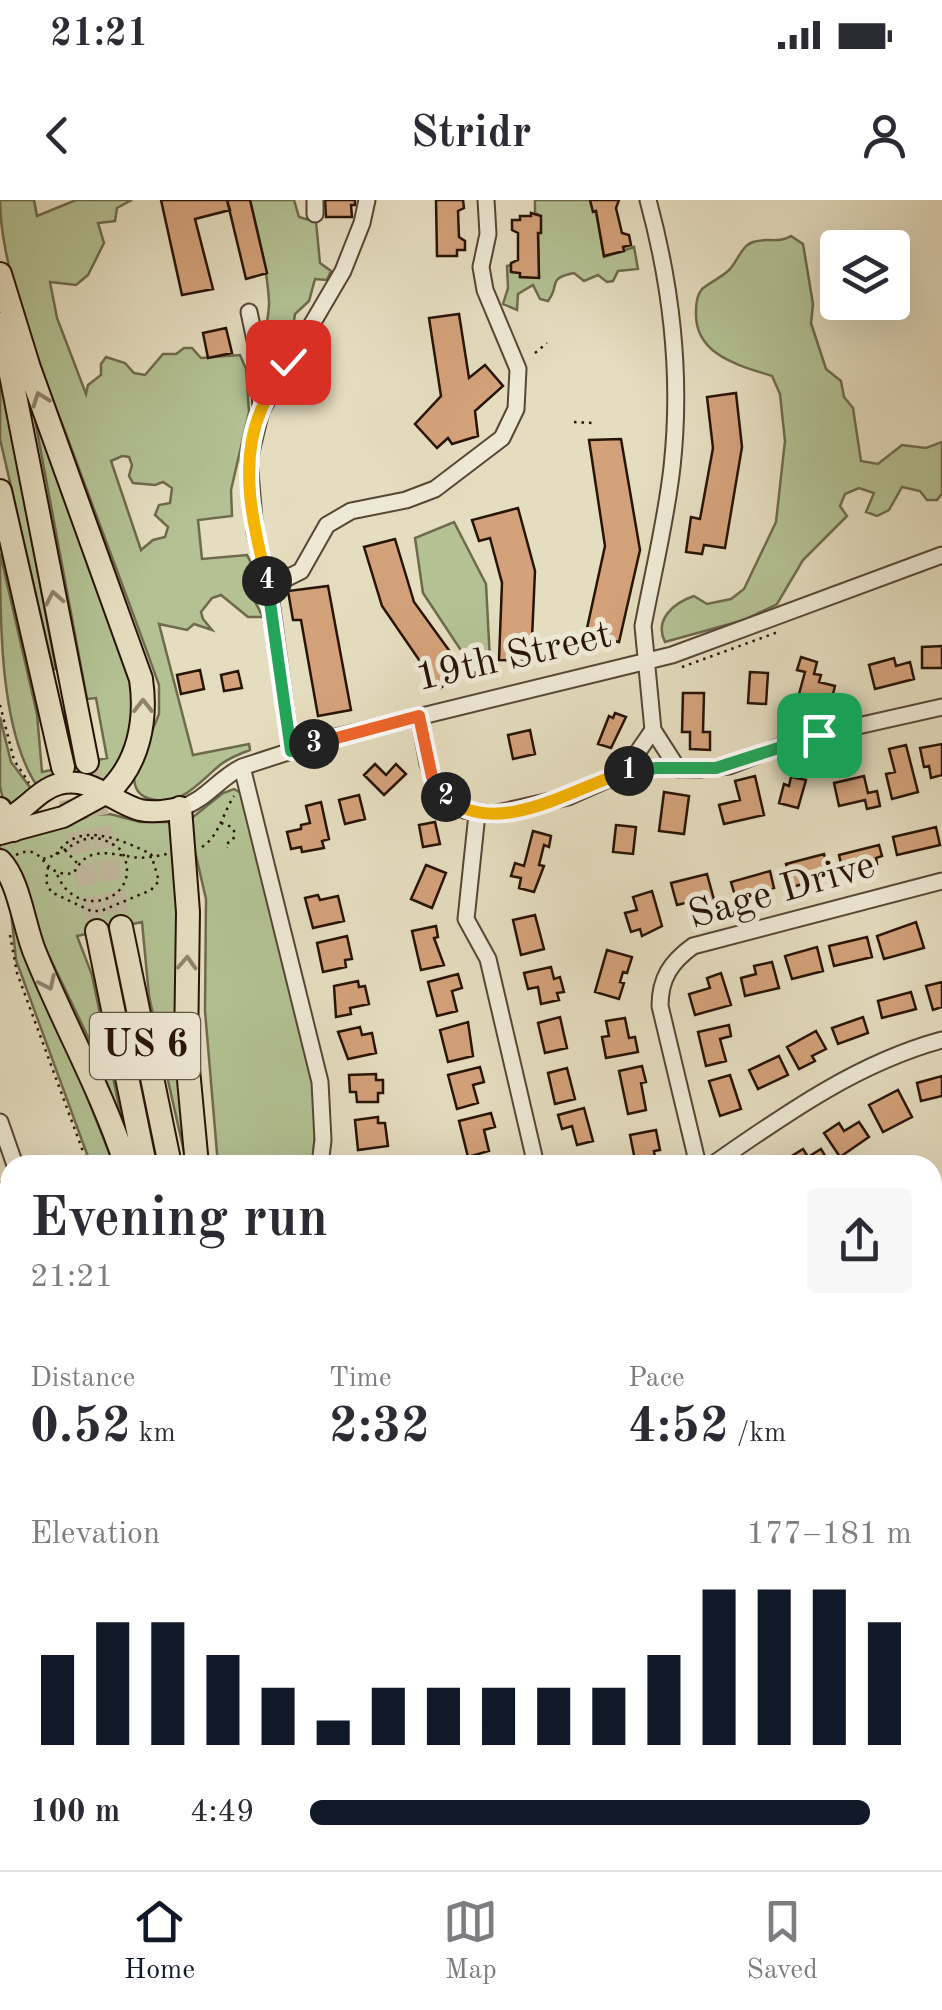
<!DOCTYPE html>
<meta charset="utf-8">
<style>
body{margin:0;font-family:"Old Standard TT",serif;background:#f7f7f7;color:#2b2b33;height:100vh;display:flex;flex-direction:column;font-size:38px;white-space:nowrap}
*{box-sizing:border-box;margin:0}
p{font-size:32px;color:#7c7c81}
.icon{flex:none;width:55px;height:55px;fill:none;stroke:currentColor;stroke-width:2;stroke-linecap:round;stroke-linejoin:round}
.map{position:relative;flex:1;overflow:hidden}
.sheet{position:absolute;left:0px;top:955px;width:942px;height:715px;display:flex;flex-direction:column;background:#fff;border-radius:30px 30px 0 0;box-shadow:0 10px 40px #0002}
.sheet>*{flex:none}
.buttons{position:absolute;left:820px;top:30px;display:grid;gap:20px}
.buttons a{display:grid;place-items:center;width:90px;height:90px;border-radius:10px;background:#fff;box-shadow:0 10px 40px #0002;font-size:50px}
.pin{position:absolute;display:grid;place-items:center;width:85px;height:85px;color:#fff;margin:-42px;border-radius:20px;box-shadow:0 5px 15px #0006}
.km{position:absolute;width:50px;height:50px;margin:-25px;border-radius:50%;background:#222;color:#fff;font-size:28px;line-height:50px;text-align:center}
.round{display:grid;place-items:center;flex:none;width:105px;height:105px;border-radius:10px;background:#f7f7f7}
.summary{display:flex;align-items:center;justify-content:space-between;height:170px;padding:0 30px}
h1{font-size:55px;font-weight:800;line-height:75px}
.metrics{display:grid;grid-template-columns:repeat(3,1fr);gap:15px;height:170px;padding:10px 30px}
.metrics div{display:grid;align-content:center}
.metrics b{font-size:50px;font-weight:800}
.metrics small{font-size:28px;font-weight:400}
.metrics p{font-size:28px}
.chart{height:280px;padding:20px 30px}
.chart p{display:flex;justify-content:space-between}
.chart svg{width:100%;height:180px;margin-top:10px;stroke:#111827;stroke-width:6}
ul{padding:0 30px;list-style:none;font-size:32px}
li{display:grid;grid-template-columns:160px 120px 1fr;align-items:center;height:75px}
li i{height:25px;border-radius:12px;background:#111827}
.status{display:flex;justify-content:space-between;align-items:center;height:70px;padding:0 50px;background:#fff;direction:ltr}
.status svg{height:28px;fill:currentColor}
header{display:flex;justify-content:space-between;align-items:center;height:130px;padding:0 30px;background:#fff;font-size:45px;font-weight:800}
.menu{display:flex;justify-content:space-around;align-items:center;height:140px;border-top:2px solid #e1e1e2;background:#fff;font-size:28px;color:#7c7c81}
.menu a{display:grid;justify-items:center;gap:5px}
.menu .on{color:#111827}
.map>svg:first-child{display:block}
.green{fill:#b3c193;stroke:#6e6a4d;stroke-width:2.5;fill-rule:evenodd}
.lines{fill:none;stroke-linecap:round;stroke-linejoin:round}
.stream{stroke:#6a786b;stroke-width:4}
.building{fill:#d3a17a;stroke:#281307;stroke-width:2.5}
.highway-tunnel{stroke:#bfb59a;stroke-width:22;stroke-dasharray:22 11;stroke-linecap:butt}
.minor-casing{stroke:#574635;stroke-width:19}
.major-casing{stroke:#281307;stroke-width:24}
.highway-casing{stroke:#281307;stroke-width:26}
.path{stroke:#281307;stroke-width:2.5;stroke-dasharray:2.5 5;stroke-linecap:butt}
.minor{stroke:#eee9d5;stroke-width:15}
.major{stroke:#e5ddbf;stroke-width:20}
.highway{stroke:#e5ddbf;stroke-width:22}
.oneway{stroke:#90826c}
.split-1-casing{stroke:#fff;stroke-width:20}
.split-2-casing{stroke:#fff;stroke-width:20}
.split-3-casing{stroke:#fff;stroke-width:20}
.split-4-casing{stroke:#fff;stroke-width:20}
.split-5-casing{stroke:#fff;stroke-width:20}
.split-1{stroke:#22a559;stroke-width:12}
.split-2{stroke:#f5b400;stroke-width:12}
.split-3{stroke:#f0652b;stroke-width:12}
.split-4{stroke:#22a559;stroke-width:12}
.split-5{stroke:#f5b400;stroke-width:12}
.labels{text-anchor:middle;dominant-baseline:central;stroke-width:10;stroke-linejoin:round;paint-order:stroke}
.shield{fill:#eee9d5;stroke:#635345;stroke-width:2.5}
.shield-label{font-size:38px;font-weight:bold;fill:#281307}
.street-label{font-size:40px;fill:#281307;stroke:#eee9d5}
</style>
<div class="status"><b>21:21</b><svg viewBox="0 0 49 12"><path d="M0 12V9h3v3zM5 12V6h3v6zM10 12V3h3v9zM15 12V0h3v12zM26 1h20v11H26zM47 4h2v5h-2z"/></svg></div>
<header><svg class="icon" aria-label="back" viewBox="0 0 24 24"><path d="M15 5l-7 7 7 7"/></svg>Stridr<svg class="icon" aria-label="person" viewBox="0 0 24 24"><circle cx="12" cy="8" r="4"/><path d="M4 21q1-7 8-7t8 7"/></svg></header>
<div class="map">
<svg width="942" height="1670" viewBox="0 0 942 1670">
<rect width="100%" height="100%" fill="#e5ddbf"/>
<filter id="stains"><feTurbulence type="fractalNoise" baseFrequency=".002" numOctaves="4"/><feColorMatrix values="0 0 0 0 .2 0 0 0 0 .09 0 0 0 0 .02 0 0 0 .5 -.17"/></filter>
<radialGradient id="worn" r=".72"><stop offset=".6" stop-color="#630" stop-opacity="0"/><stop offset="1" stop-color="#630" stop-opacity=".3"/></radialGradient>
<path class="green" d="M0 0H34L37 16 76 0H132L117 8 115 21 98 23 104 43 88 75 76 85 50 82 57 118 86 194 88 185 101 175V164L106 157 125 163 134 173 145 175 163 154H176L184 148H192L201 158 240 155 246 169 249 212 231 290 232 316 198 320 202 359 247 355 258 377 251 394 263 417H248L221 395 212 398 201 412 203 419 212 430 194 424 187 430 159 424 193 555 249 544 250 550C239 554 229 558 220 565 200 581 181 608 151 599 138 596 134 588 134 575L159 514V485C129 401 97 318 66 234 41 169 0 69 0 0ZM122 256 129 257 132 265 129 276 133 283 155 285 163 282 172 288 170 303 159 305 155 315 168 327 165 337 153 340 141 350 111 261Z
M250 0H294L299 17 316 22 320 63 331 71 327 80 315 79 309 101 295 114 291 140 273 172 264 179C255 153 270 126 269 101 267 67 258 34 250 0Z
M535 0H590L593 11H596L604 57 634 47 638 69 618 71 613 81 607 82 598 75 584 81 574 73C546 79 561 84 548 101L540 99 533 85 518 94 517 110 503 104 508 88 507 66 511 65V72L520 73V77H539L538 33 541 16 535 13Z
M791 36 803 44 813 104 811 123 826 169 841 181 844 197 853 208 861 261 878 264 902 245 926 248 942 242V293L937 300H927L920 291 902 287 889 310 877 316 866 312 874 293 859 288 845 294 840 306 847 316 803 360 777 404 744 420 665 442C654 420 673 403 694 396L707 404 731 399 744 389 776 322 785 241 780 194 772 176C738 165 694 155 696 111 696 104 697 95 702 89 709 83 720 78 728 71 737 63 741 46 753 42 767 37 778 44 791 36Z
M0 171 56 469H53L0 239Z
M40 217 133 471 136 531 108 583 40 590C0 537 0 423 0 353L37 514 42 572 107 558 96 498 87 499 35 220Z
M454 322 486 384 490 461 470 464 423 393 415 338Z
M0 517 11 562 35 594 6 612 0 586Z
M234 589 241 593 315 890 317 917 312 965H218L205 811 206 699 188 621 223 593Z
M110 614 140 622H174L187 965 149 796 142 722 77 736 92 775 122 921 89 839 0 654V641L60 627 92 615Z
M10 702 114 965H91L16 760Z
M7 1122H10V1231L0 1232V1133Z
M0 1419 10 1426V1638L0 1643Z
M942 1465V1670H364L356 1660H932L933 1466Z"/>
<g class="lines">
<path class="stream" d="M258 1660 261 1670"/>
</g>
<path class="building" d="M161 0H227L230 10 195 19 213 89 182 95Z
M227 0H250L267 73 246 79Z
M325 0H355V5H351L352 17H326Z
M436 0H463L464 8 458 11 459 37 465 41V50H457V56H437Z
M590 0H619L616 8 622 33 629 35 631 45 623 47 624 51 604 56 596 11 593 12Z
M531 13 541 16V33H538L539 78 520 77V73L511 72V63L518 60V33L512 30V20H520V16H531Z
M459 114 469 178 485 165 503 186 475 211 478 236 452 244 448 238 437 248 415 224 441 196 429 118Z
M226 128 232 153 208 158 203 133Z
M736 193 742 247 725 348 704 345 702 354 686 352 691 317 700 319 713 248 707 197Z
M621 239 640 350 619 442 604 439 603 446 584 442 605 346 589 240Z
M518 308 535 371 531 461 499 460 502 383 490 338 479 341 472 320Z
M395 339 414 402 464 471 439 489 382 406 364 347Z
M328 386 351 510 318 516 301 420H293L288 391Z
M942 446V468H922V447Z
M801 457 817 462 814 474 821 475 819 482 835 486 831 502 799 494 805 472 797 470Z
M894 458 896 466 910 462 914 479 875 489 869 465Z
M200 470 204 489 181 494 177 475Z
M238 471 242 488 224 491 221 475Z
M750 472 768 473 766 504 748 503Z
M683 493H704L703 532H710V550L690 549V532H682Z
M615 513 626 517 611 548 598 544 609 516 613 518Z
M530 530 535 554 513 559 508 535Z
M942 544V575L931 578 929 566 924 567 920 548Z
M906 545 918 592 892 599 886 574 895 572 889 549Z
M375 564 386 575 396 564 406 574 384 595 364 575Z
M755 576 764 615 724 624 719 605 740 600 735 581Z
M864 576 868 593 877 591 880 606 867 609 865 600 839 606 834 583Z
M791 577 806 580 798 608 779 603 784 584 789 586Z
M664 592 689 596 684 634 659 631Z
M359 595 365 619 345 624 339 600Z
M321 602 329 639 322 641 324 648 302 652 301 647 291 649 287 632 301 629V625L310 623 306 606Z
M435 622 440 644 423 647 419 625Z
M616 625 636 627 633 654 613 652Z
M936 627 940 645 897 655 893 637Z
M533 631 551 636 549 647 544 645 539 665 544 666 534 692 519 688 521 678 511 676 515 663 524 666Z
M879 645 882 656 876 658 877 664 843 673 839 655Z
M824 654 830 677 792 687 786 664Z
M426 665 446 673 432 708 411 699Z
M770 671 774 688 736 699 731 682Z
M707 674 716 707 700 711 697 700 677 705 671 683Z
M652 691 662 726 642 736 640 729 631 732 625 713 637 710 633 697Z
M318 695 320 700 338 696 344 721 313 728 305 698Z
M535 715 544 749 521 755 513 720Z
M916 722 924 748 884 759 877 736Z
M436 726 438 737 434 738 444 765 421 770 412 731Z
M347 736 352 759 345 760 346 767 323 772 317 743Z
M867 737 872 757 834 766 829 746Z
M817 747 823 771 792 779 785 756Z
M607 750 632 757 627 773 623 772 620 782 624 783 619 799 595 792Z
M772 762 779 788 745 796 741 778 756 774 754 766Z
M551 767 554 779 560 777 564 792 557 793 559 800 541 804 538 787 528 789 524 773Z
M721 773 731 805 695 815 689 794 710 788 707 778Z
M458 774 462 788 452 791 457 811 437 816 428 782Z
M358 781 359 787 365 786 369 804 350 808 351 814 336 817 334 786Z
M942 782V807L933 810 926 786Z
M911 792 916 809 882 818 878 801Z
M560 817 567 848 545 853 538 823Z
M863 817 868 833 838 844 832 828Z
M625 818 629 838 635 837 638 852 606 858 602 837 609 836 606 821Z
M468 822 473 856 448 862 440 830Z
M729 825 731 836 720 839 726 861 706 866 698 832Z
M360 827 362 835 372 833 376 853 348 859 338 832Z
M816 831 826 849 812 856 815 861 799 869 787 847Z
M779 856 788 875 758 889 749 870Z
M642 866 646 882 641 883 646 910 628 914 619 871Z
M480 867 484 882 473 885 478 903 457 909 448 875Z
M567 868 575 899 555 904 548 873Z
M376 874V880H383V893H378V902H357L356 892H350L349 875Z
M730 875 741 909 720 916 709 881Z
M942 876V896L921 901 917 883Z
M898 890 912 917 883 932 869 905Z
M584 908 593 941 577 945 572 926 562 929 558 915Z
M491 913 495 927 484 930 489 951 468 957 459 921Z
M378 917V923H385L388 946 358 950 355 920Z
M859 922 869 937 840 957 824 933 839 923 844 931Z
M656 930 660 950 654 951 656 964 636 965 630 935Z
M803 949 808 957 821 949 830 964 790 965 787 959Z
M942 1139V1165L932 1169V1143Z
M10 1231V1278L0 1279V1232Z"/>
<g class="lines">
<path class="highway-tunnel" d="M87 562 121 727
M63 567 97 731"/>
<g class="minor-casing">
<path id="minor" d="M648 0C672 88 682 176 672 267 666 321 653 373 643 426L653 530 678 569
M315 14V0
M249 112 256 145 261 207
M269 387 301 371 327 325 351 311 406 300 435 289 502 238 516 209 518 169 485 90 481 67 488 34 486 0
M419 516 428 564 437 588 464 610 493 614 568 597 624 572 643 568 700 569 729 566 800 539 942 507
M291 551 269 387 255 332 249 260 261 211 343 71 362 23 367 0
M242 567 320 882 323 940 320 965
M624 572 653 530
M180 608C205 601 219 578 242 567L328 539 672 455 942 355
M477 614 466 719 488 759 536 965
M0 922 15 965
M698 965 660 806C660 778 671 762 693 746L942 681
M712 965C784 915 857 863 942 840
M932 1097 942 1096
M0 1112 10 1098
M932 1271 942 1275
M0 1374 10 1389
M0 1650 10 1645"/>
</g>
<g class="major-casing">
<path id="major" d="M0 622C23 614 37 590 59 584 92 576 111 602 140 610 153 613 166 611 180 608
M0 634 63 617 107 593"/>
</g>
<g class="highway-casing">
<path id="highway" d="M0 74 29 168 141 479C147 520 139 564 107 593
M1 124 87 562
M0 291 63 567
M180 608 188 712 186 848 197 965
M0 609 6 624 13 630
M0 661C19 680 24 727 35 753 64 825 102 891 126 965
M121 727 170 965
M97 731 145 965
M308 1660 311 1670"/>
</g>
<path class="path" d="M535 153 547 143
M574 222 592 223
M682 467 778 432
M0 505 14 560 29 583
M221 623 232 627 235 633 233 640 226 644 227 648
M202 647C219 636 223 613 234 596
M65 650 77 663
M16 655C46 640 41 680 74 673 87 645 110 654 133 657 144 659 156 656 167 654
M43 659C75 651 85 622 121 650 148 698 76 724 57 674
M48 667 46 681 51 692 91 711H101L151 690 159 681 151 654C122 640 78 619 56 655
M10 735 17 773 88 965
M0 981 10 1016
M3 1084 10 1073
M0 1284 10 1282
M0 1347 2 1359
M239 1660 241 1670
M718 1670 724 1660"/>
<use href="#minor" class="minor"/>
<use href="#major" class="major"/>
<use href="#highway" class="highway"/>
</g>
<defs><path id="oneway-chevron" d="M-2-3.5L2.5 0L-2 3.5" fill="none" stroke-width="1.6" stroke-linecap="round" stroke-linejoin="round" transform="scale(2.5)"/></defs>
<g class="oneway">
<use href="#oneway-chevron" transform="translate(40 199) rotate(-110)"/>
<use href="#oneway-chevron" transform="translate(54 398) rotate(-101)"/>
<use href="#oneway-chevron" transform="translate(143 506) rotate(-90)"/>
<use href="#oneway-chevron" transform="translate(187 763) rotate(-87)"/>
<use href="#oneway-chevron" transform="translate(48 783) rotate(65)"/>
</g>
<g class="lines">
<g class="split-1-casing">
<path id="split-1" d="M629 571 657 568H716L819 535"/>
</g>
<g class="split-2-casing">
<path id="split-2" d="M446 597C497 641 576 586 629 571"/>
</g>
<g class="split-3-casing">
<path id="split-3" d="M314 544 419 516 432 577 446 597"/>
</g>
<g class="split-4-casing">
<path id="split-4" d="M267 381 291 551 314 544"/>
</g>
<g class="split-5-casing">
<path id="split-5" d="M267 381C253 326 238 264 261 210 268 193 279 178 288 162"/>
</g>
<use href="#split-1" class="split-1"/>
<use href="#split-2" class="split-2"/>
<use href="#split-3" class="split-3"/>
<use href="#split-4" class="split-4"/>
<use href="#split-5" class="split-5"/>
</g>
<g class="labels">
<rect class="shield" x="90" y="813" width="110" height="66" rx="8"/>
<g class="shield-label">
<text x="145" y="846">US 6</text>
</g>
<g class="street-label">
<text transform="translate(514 458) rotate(-13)">19th Street</text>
<text transform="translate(782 692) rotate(-16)">Sage Drive</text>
</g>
</g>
<rect width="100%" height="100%" filter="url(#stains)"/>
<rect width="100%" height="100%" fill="url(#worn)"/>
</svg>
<div class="buttons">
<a><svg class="icon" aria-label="layers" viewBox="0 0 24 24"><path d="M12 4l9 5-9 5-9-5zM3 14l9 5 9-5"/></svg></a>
</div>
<div class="pin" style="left:819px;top:535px;background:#1e9e55"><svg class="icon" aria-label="arrive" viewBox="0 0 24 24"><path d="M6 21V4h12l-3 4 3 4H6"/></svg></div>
<div class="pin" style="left:288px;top:162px;background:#d93025"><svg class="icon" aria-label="check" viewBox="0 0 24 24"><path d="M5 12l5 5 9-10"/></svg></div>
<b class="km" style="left:629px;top:571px">1</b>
<b class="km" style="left:446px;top:597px">2</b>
<b class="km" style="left:314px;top:544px">3</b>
<b class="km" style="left:267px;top:381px">4</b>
<section class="sheet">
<div class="summary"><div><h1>Evening run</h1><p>21:21</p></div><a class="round"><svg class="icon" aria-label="share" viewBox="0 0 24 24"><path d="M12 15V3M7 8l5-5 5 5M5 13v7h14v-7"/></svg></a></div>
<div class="metrics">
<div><p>Distance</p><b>0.52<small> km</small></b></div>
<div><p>Time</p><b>2:32</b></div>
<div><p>Pace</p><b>4:52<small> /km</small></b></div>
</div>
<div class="chart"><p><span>Elevation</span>177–181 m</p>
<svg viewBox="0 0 160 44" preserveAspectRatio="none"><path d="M5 44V22M15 44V14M25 44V14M35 44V22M45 44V30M55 44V38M65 44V30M75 44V30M85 44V30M95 44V30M105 44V30M115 44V22M125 44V6M135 44V6M145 44V6M155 44V14"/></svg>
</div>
<ul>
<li><b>100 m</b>4:49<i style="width:93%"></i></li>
</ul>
</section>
</div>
<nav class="menu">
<a class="on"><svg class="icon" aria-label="home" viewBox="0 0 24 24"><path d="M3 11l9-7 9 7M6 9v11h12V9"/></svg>Home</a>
<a><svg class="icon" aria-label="map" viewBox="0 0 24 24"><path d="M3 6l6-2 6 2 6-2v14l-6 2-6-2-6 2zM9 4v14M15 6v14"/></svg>Map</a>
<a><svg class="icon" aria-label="saved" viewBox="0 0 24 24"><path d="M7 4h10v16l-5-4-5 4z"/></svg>Saved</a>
</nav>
